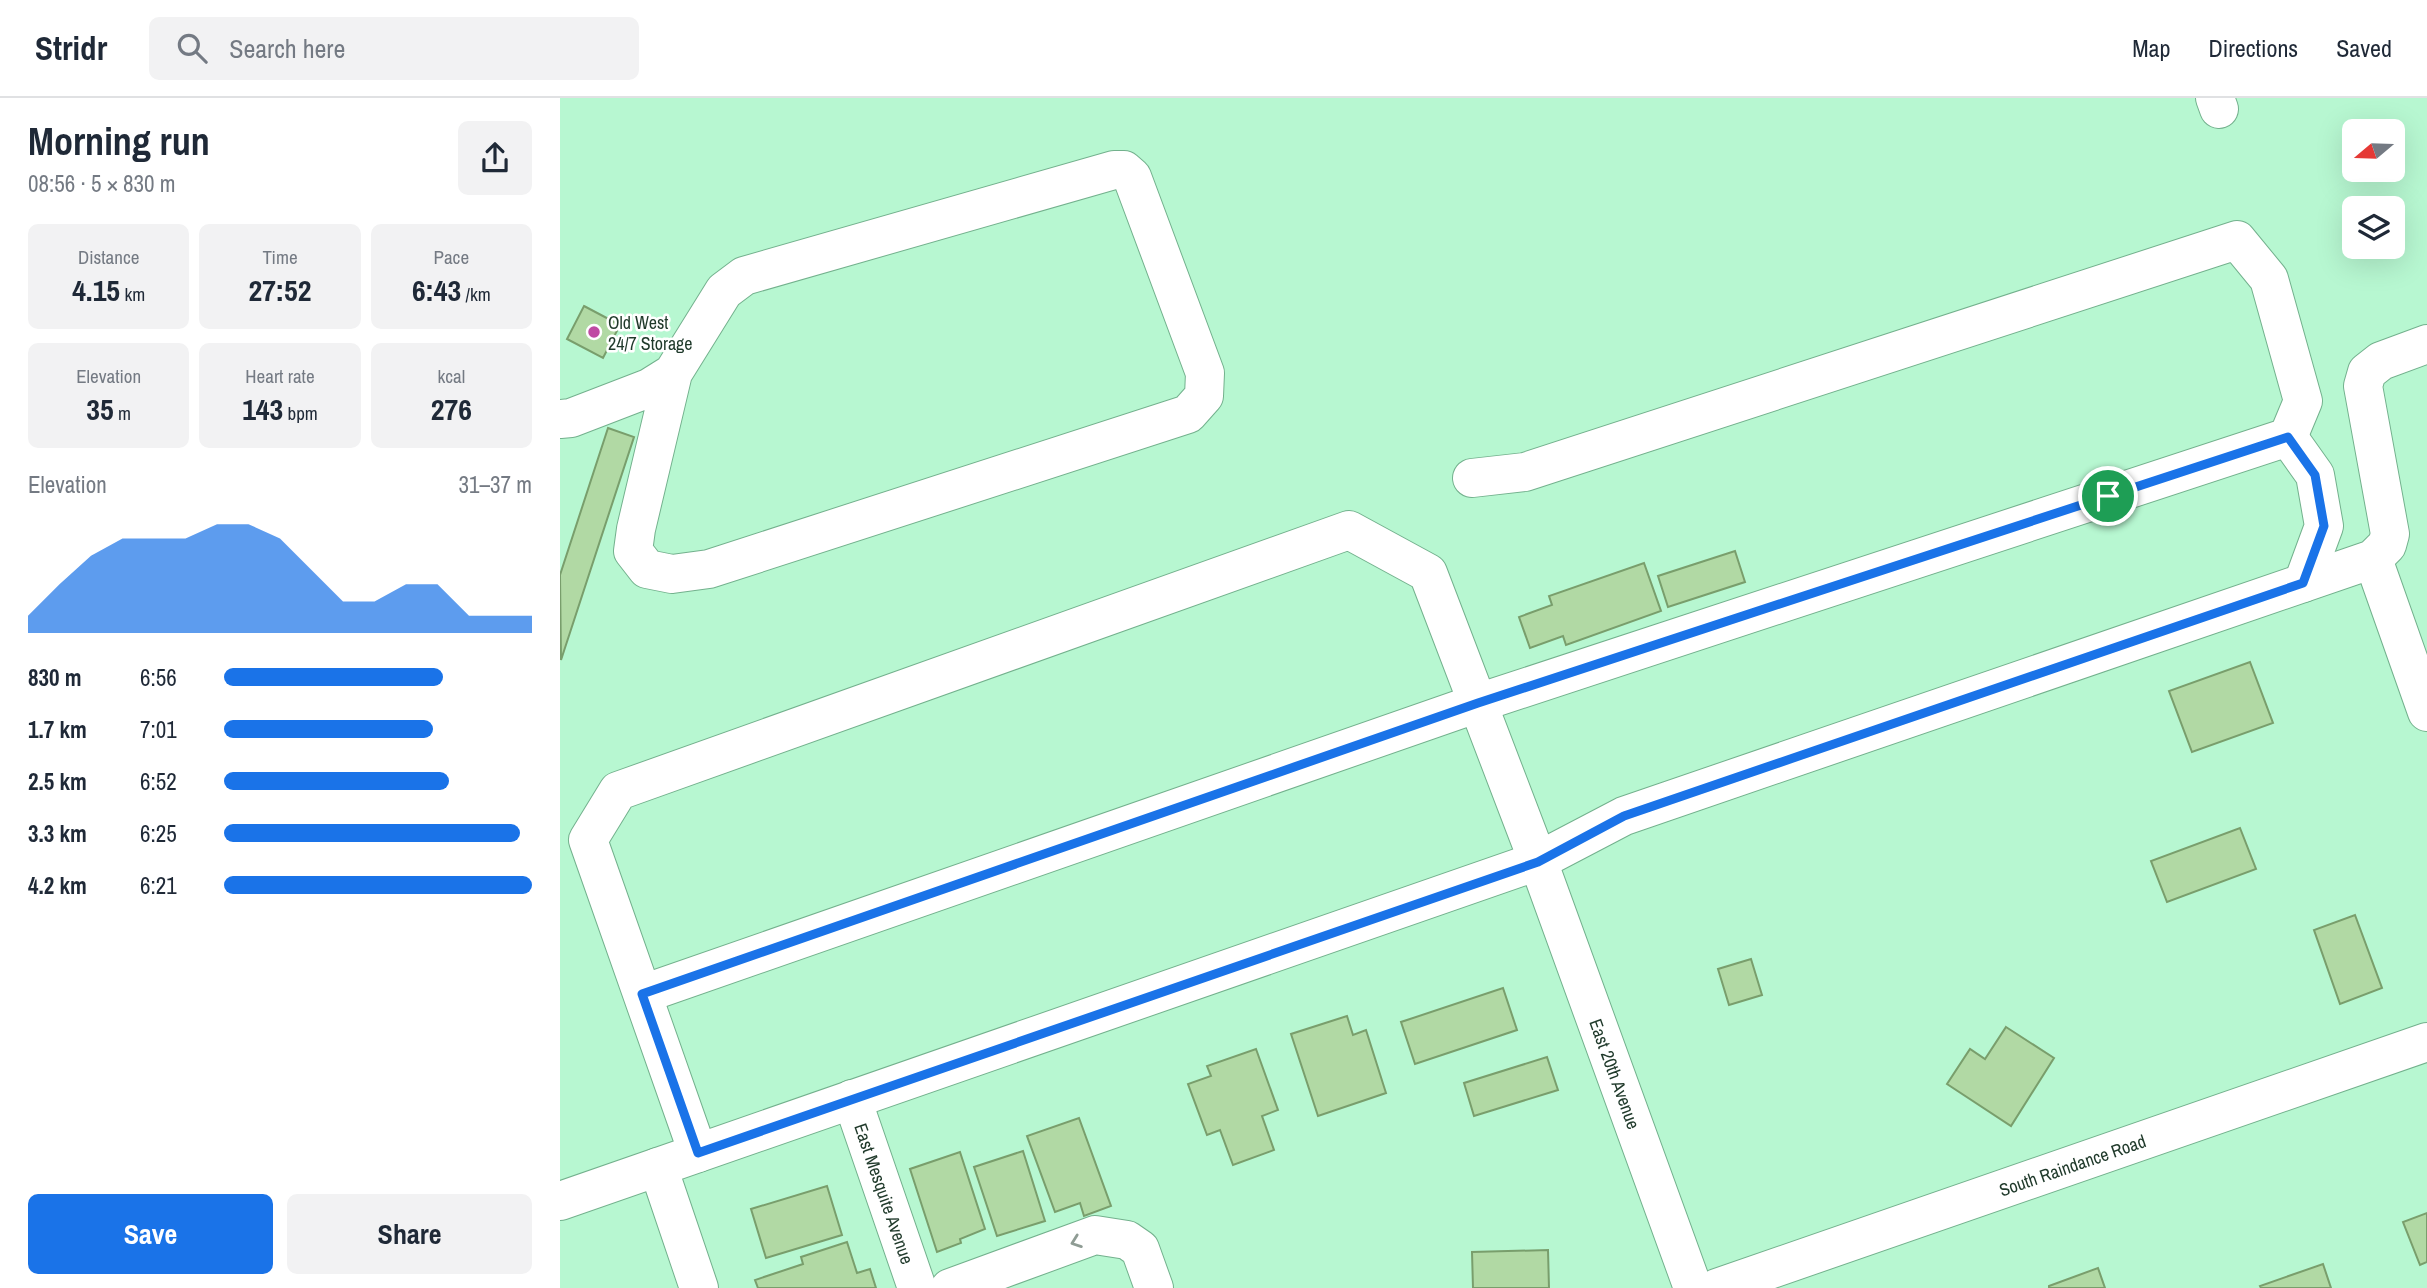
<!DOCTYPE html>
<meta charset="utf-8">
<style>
body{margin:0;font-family:"Archivo Narrow",sans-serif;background:#f2f2f3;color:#1f2937;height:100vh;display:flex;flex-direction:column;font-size:26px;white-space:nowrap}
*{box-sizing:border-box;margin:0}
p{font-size:23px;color:#747a83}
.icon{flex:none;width:38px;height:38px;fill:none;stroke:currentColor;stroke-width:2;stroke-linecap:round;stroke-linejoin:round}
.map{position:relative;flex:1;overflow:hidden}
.side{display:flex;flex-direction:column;background:#fff;width:560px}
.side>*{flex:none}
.needle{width:46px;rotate:251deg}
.controls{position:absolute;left:1782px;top:21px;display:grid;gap:14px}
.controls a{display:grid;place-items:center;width:63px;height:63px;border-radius:10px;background:#fff;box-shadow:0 7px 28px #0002;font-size:35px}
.pin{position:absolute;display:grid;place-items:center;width:60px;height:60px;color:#fff;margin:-30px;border:4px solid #fff;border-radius:50%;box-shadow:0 2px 7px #0007}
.round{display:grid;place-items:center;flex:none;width:74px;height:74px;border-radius:10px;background:#f2f2f3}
.summary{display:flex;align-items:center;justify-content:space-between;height:119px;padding:0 28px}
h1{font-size:38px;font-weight:700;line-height:52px}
.metrics{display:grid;grid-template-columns:repeat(3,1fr);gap:10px;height:119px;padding:7px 28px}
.metrics div{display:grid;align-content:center;border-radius:10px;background:#f2f2f3;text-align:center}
.metrics b{font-size:30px;font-weight:700}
.metrics small{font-size:19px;font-weight:400}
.metrics p{font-size:19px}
.chart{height:196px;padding:14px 28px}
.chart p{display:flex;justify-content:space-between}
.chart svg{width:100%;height:126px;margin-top:7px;fill:#1a73e8;opacity:.7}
.cta{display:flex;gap:14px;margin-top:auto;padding:14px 28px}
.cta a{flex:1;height:80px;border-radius:10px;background:#1a73e8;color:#fff;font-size:28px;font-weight:700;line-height:80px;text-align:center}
.cta a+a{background:#f2f2f3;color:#1f2937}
ul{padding:0 28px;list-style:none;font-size:23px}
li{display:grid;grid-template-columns:112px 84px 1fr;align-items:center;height:52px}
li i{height:18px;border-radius:9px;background:#1a73e8}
header{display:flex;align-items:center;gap:42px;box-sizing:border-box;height:98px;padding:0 35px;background:#fff;border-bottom:2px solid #e0e1e3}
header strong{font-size:33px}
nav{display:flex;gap:38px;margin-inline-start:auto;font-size:24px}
.search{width:490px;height:63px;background:#f2f2f3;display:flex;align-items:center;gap:18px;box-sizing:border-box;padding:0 24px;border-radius:10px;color:#747a83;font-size:26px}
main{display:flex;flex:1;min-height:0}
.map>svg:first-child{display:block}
.building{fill:#b1d9a4;stroke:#799e6c;stroke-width:2}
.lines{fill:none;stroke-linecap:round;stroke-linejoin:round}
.minor-casing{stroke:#73b18d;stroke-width:40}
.minor{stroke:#fff;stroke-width:38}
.oneway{stroke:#8f9c94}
.route-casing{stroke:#fff;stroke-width:14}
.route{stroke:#1a73e8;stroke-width:9}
.poi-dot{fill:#bf4aa3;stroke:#fff;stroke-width:2.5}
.labels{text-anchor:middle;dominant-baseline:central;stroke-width:5;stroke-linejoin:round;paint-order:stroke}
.poi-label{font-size:18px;fill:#1f392a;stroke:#fff;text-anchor:start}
.street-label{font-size:18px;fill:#1f392a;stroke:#fff}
</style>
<header>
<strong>Stridr</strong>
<div class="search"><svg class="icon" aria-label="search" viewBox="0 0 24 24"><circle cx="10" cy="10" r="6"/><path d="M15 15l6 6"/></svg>Search here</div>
<nav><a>Map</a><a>Directions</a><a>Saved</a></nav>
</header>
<main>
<section class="side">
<div class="summary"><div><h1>Morning run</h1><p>08:56 · 5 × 830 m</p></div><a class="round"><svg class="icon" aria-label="share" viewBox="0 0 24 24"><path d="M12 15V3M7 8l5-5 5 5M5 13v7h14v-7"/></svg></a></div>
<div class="metrics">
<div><p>Distance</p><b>4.15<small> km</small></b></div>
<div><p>Time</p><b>27:52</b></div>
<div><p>Pace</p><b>6:43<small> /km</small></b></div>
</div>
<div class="metrics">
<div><p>Elevation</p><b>35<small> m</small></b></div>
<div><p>Heart rate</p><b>143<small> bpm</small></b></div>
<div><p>kcal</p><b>276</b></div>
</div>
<div class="chart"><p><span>Elevation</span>31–37 m</p>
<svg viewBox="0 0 160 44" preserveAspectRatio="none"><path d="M0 44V38L10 27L20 17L30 11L40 11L50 11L60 6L70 6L80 11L90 22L100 33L110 33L120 27L130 27L140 38L150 38L160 38V44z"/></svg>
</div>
<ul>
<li><b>830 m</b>6:56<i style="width:71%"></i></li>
<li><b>1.7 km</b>7:01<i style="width:68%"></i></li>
<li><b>2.5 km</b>6:52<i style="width:73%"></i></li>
<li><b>3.3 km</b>6:25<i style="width:96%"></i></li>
<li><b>4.2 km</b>6:21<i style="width:100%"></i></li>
</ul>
<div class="cta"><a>Save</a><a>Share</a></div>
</section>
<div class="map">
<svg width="1867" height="1190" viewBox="0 0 1867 1190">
<rect width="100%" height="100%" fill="#b7f7d1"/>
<path class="building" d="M24 208 60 227 43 260 7 241Z
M48 330 74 339 1 562 0 477Z
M1175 453 1185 484 1108 509 1098 478Z
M1084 465 1101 513 1006 547 1003 538 970 550 959 519 992 507 989 498Z
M1690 564 1713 625 1632 654 1609 593Z
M1680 730 1696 771 1607 804 1591 763Z
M1795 817 1822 890 1780 906 1754 832Z
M1191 861 1202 897 1169 907 1158 871Z
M943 890 957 932 855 966 841 924Z
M787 918 793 937 806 932 826 995 758 1018 731 936Z
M1446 929 1494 960 1451 1028 1387 986 1410 951 1425 961Z
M696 951 718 1012 702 1018 714 1052 673 1067 660 1032 647 1037 628 986 651 978 647 968Z
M987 959 998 992 914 1018 904 985Z
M519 1020 551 1108 524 1118 520 1105 495 1114 467 1038Z
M463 1053 485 1123 437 1138 414 1069Z
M400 1054 425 1131 400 1141 401 1145 377 1154 350 1071Z
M267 1088 282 1137 206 1160 191 1111Z
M1867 1115V1164L1860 1167 1843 1124Z
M287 1144 297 1175 310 1171 316 1190H198L195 1182 243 1166 241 1159Z
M988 1152 989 1190H913L912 1154Z
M1763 1166 1771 1190H1701L1700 1188Z
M1538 1170 1545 1190H1489V1188Z"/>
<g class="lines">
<g class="minor-casing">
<g id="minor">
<path d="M1655 0 1659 11"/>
<path d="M0 321 11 320 89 290 113 275 164 193 184 178 554 72H564L572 79 645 275 644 298 628 316 149 471 112 476 87 471 73 453 76 431 113 275"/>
<path d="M1728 339 1755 377 1764 428 1743 485"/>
<path d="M1813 461 1867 614"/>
<path d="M83 896 918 605 1728 339 1743 303 1709 181 1677 142 965 374 912 380"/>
<path id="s1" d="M292 1001 357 1190"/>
<path id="s2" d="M138 1055 28 742 58 693 789 432 868 475 978 763 1133 1190"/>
<path d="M98 1069 139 1190"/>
<path d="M0 1103 978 763 1064 718 1813 461 1827 447 1830 436 1803 288 1807 274 1821 263 1867 246"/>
<path d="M390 1190 535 1137 567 1142 580 1151 594 1190"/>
<path id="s3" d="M1157 1190 1867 944"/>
</g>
</g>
<use href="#minor" class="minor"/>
</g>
<defs><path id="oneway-chevron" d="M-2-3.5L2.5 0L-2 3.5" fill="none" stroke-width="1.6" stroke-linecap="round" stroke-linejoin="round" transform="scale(1.75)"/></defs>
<use class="oneway" href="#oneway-chevron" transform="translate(516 1144) rotate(160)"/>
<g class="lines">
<g class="route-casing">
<path id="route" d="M1728 339 1755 377 1764 428 1743 485 1064 718 978 764 138 1055 82 896 918 605Z"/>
</g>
<use href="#route" class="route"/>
</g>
<circle class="poi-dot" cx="34" cy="234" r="7"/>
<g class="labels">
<g class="poi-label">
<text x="48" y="224">Old West<tspan x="48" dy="21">24/7 Storage</tspan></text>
</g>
<g class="street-label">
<text stroke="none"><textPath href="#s2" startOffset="1790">East 20th Avenue</textPath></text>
<text stroke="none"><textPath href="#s3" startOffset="376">South Raindance Road</textPath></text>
<text stroke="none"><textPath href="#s1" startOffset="100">East Mesquite Avenue</textPath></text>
</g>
</g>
</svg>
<div class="controls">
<a><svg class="needle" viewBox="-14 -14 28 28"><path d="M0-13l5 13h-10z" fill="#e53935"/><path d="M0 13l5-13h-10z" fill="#747a83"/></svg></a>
<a><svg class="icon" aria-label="layers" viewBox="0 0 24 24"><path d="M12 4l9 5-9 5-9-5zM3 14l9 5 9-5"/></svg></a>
</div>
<div class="pin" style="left:1548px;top:398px;background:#1e9e55"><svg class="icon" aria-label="arrive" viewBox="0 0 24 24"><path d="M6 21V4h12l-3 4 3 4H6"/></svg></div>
</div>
</main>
